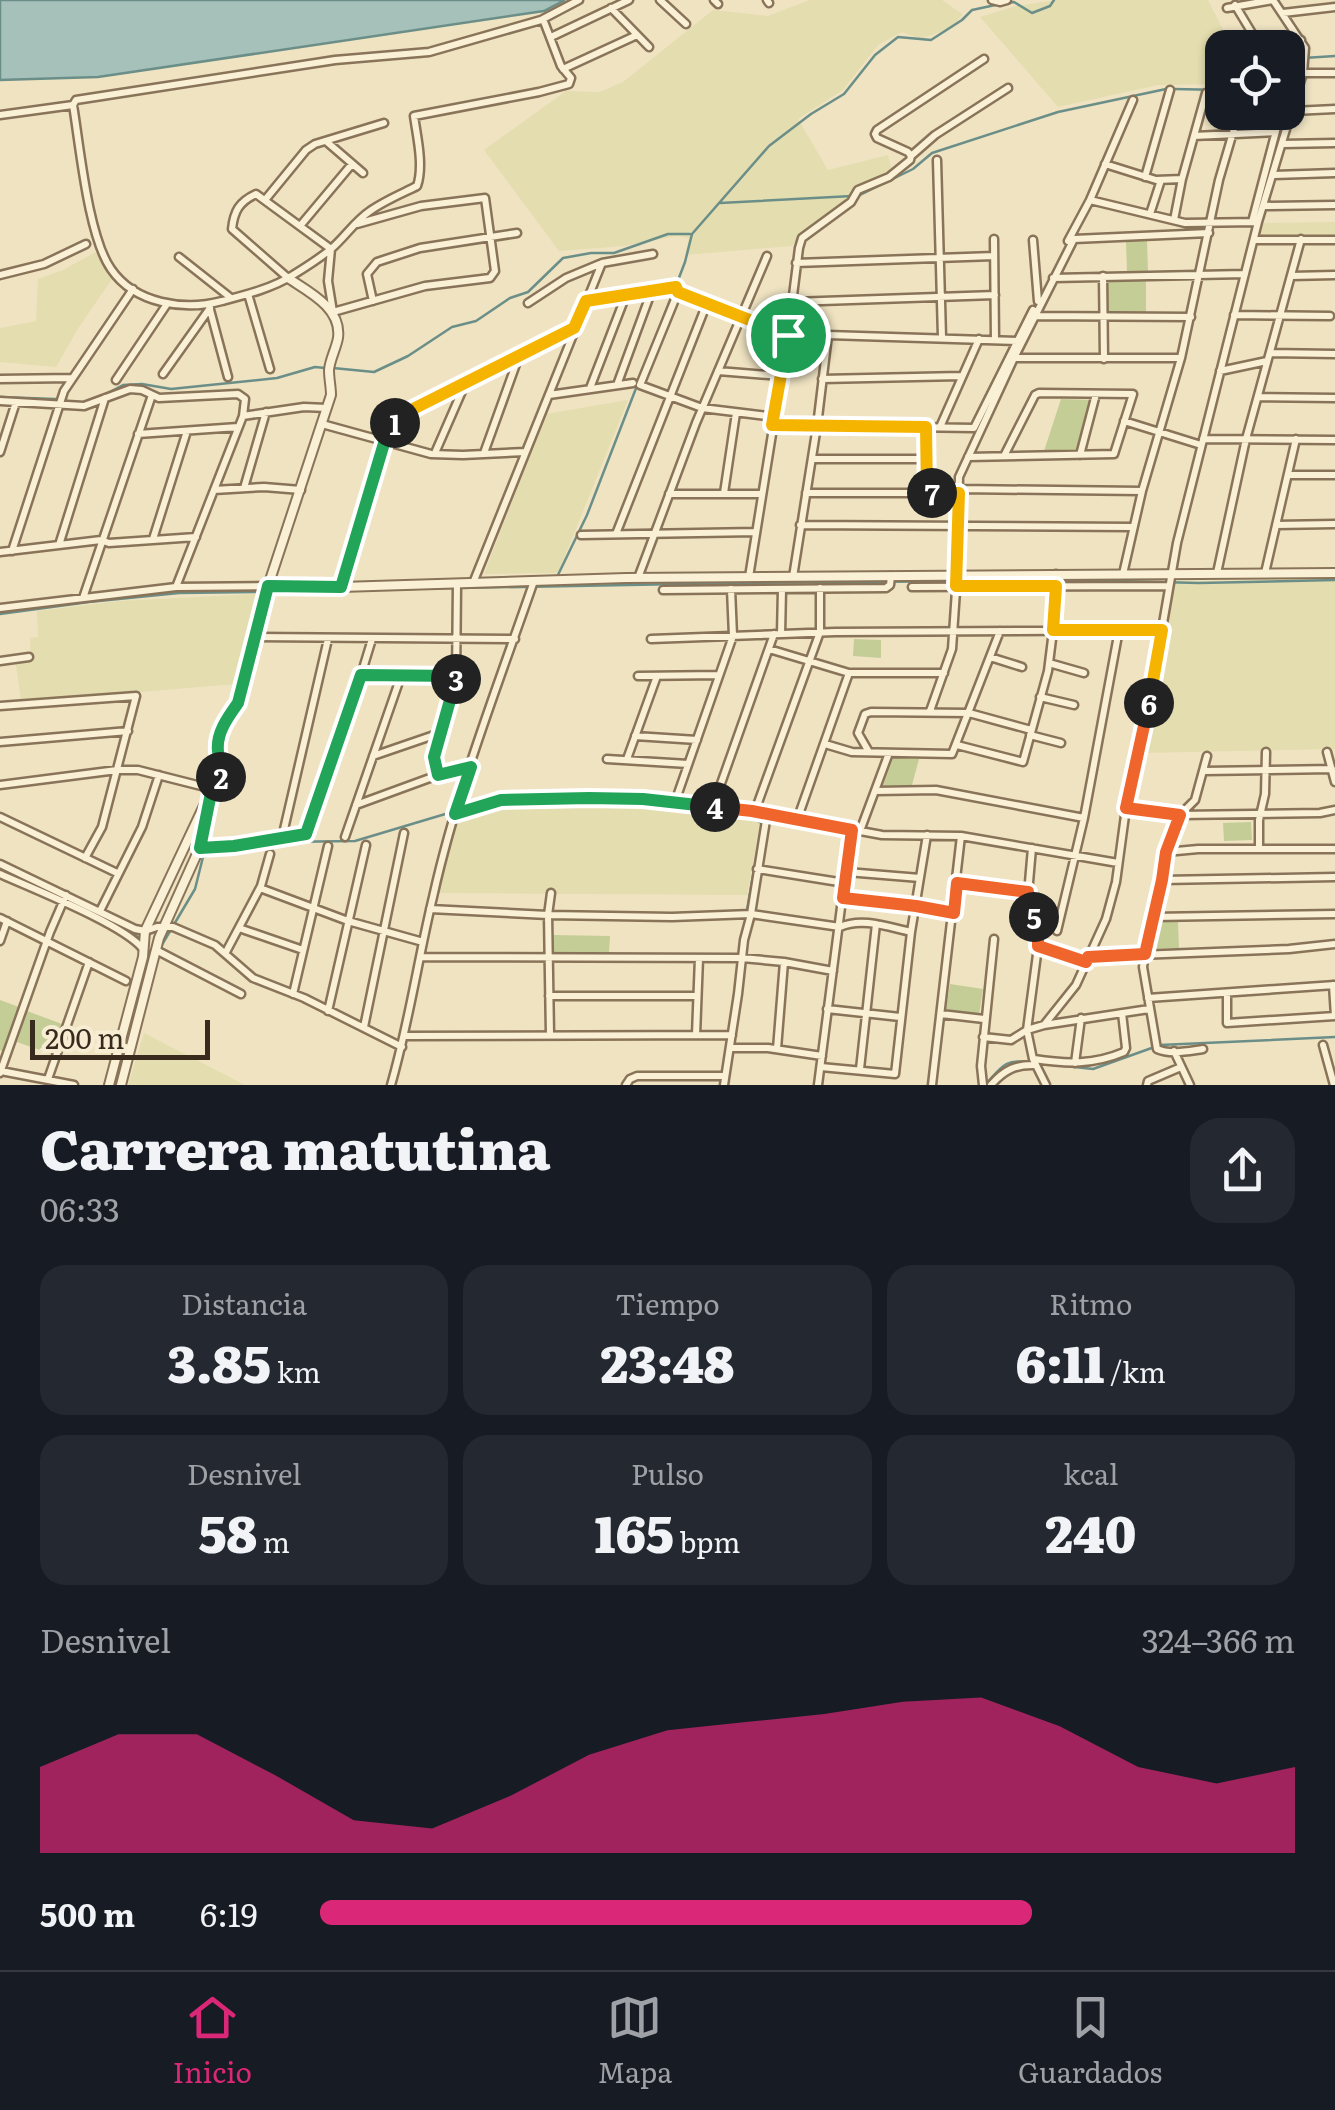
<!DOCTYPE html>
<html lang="es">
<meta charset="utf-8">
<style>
body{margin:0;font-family:Literata,serif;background:#242831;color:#f1f3f6;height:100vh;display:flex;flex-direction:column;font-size:38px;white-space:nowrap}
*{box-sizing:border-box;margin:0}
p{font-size:32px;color:#9ea1a6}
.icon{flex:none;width:55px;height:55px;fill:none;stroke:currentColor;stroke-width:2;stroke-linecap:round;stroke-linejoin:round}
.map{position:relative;height:1085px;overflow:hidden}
.details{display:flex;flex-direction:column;background:#171b24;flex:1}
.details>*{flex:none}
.buttons{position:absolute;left:1205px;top:30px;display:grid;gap:20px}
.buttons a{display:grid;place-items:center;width:100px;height:100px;border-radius:20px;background:#171b24;box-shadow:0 2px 8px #0004;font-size:50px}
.scale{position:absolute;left:30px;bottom:25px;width:180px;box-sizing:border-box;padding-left:10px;border:5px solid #382b1d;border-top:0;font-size:28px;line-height:35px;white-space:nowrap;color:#382b1d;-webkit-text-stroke:8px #f6edd2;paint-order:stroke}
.pin{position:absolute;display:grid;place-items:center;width:85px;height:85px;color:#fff;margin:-42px;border:5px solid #fff;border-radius:50%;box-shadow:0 2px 10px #0007}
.km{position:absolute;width:50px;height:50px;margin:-25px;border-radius:50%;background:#222;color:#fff;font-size:28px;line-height:50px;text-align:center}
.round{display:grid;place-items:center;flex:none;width:105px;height:105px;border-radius:30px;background:#242831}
.overview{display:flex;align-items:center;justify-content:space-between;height:170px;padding:0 40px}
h1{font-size:55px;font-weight:800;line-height:75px}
.figures{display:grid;grid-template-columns:repeat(3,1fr);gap:15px;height:170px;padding:10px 40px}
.figures div{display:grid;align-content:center;border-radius:25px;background:#242831;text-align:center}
.figures b{font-size:50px;font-weight:800}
.figures small{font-size:28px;font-weight:400}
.figures p{font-size:28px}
.chart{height:280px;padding:20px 40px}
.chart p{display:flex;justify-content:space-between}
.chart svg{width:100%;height:180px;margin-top:10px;fill:#db2777;opacity:.7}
ul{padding:0 40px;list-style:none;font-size:32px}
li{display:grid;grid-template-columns:160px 120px 1fr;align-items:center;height:75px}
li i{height:25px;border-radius:12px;background:#db2777}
.menu{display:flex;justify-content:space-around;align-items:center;height:140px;border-top:2px solid #363941;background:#171b24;font-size:28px;color:#9ea1a6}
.menu a{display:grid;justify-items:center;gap:5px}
.menu .current{color:#db2777}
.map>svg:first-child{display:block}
.farmland{fill:#e4ddaf}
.green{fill:#c5cd96}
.water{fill:#a5c1ba;stroke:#6b8f88;stroke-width:2.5}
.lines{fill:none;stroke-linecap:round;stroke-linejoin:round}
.stream{stroke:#6b8f88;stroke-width:2.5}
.minor-casing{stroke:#897459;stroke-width:11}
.tertiary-casing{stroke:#897459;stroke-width:12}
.minor{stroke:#f9f0d6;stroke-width:6}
.tertiary{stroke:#f9f0d6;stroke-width:8}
.split-1-casing{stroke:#fff;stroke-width:20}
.split-2-casing{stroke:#fff;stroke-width:20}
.split-3-casing{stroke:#fff;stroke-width:20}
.split-4-casing{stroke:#fff;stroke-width:20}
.split-5-casing{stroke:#fff;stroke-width:20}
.split-6-casing{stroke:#fff;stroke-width:20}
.split-7-casing{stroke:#fff;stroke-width:20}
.split-8-casing{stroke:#fff;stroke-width:20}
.split-1{stroke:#f5b400;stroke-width:12}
.split-2{stroke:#22a559;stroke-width:12}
.split-3{stroke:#22a559;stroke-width:12}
.split-4{stroke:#22a559;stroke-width:12}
.split-5{stroke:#f0652b;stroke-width:12}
.split-6{stroke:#f0652b;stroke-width:12}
.split-7{stroke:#f5b400;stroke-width:12}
.split-8{stroke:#f5b400;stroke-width:12}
</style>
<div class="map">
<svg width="1335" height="1085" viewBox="0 0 1335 1085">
<rect width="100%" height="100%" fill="#efe3c2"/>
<path class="farmland" d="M810 0H942L962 14 954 27 920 39 902 32 878 45 843 90 798 119 828 170 888 155 892 170 860 185 847 201 803 232 792 246 685 255 689 238 677 236 624 246 559 251 484 150 566 91 600 92 623 82 713 10 768 16Z
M1057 0H1208L1232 47 1222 48V84L1158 85 1058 107 980 17 1016 6Z
M1335 222V235L1261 236 1262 223Z
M96 252 112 279 79 327 56 367 0 362V328L36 321 38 279 63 270Z
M628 400 558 573 484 574 546 414Z
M1335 578V749L1142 753 1174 582Z
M258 594 236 684 21 702 16 664 31 661 30 638 38 637 37 611 120 601Z
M559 802 627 804 761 817 747 895 438 893 457 818 499 803Z
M144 1033 245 1085H128Z"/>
<path class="green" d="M1147 240 1148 272 1127 273 1126 241Z
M1107 280 1146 281V313H1107Z
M1061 399 1093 400 1077 450 1044 451Z
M854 639 881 640V658L853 656Z
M893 758 919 759 912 785 883 786Z
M1251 822 1252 840 1224 841 1223 823Z
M1156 922H1178L1179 948 1150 949Z
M554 935 610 936 609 953 553 954Z
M950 984 983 989 979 1015 946 1009Z
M0 1000 19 1007 4 1052 0 1050Z
M27 1011 62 1024 51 1054 17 1042Z"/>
<path class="water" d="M0 0H565L544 11 98 77 0 80Z"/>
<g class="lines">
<path class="stream" d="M1008 3 1014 2 1032 13 1050 6 1054 0
M1288 59 1335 56
M1174 89 1222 90
M860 195 913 169 932 153 1058 112 1166 89
M720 203 852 196
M677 283 685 262 692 234 769 146 811 114 844 94 875 55 898 37 931 40 962 20 972 10 1000 4
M333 368 374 372 408 356 452 327 476 321 510 298 528 292 563 258 591 253H614L668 234H690
M104 395 123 385 142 384 171 389 277 378 315 367 325 368
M0 397 55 399 78 403
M556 579 587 515 674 290
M1057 583 1080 580 1199 583 1335 580
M352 590 736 583 982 581 1024 584
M0 614 89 602 179 593 334 591
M508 797 591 794V798
M622 802 740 813 762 823
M459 809 495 799
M0 870 19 879
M747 910 761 830
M107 920 140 938
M160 948 195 889 203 857 223 851 280 842 355 841 452 812
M1037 1063 1093 1069 1160 1045 1335 1037
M987 1083C1002 1066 1005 1059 1029 1062
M721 1084 738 968"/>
<g class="minor-casing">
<path id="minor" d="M660 0 686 24
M714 0 718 4
M767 0 769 3
M992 0 1000 2 1007 0
M1235 5 1261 48
M611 8 649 47
M1227 8 1273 0
M1283 13 1335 7
M551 37 629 0
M1283 48 1301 40
M563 69 637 35
M1303 73H1335
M1288 92 1297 63
M73 105C80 147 88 236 111 269 135 304 184 311 222 301 245 295 273 288 293 275 306 267 320 258 331 249 345 237 355 221 370 211 384 201 401 194 417 186 424 166 417 137 414 116L539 92 569 84 571 78 561 66 543 19
M1293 111 1335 109
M0 115 73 105 76 100 335 60 429 52 541 20 579 0
M1194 136 1275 132
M327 142 363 173
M1283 144 1335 143
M911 156 935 135 1008 88
M937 160 942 337
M1105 164 1156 180 1182 179
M1274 175 1335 173
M1145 177 1170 90
M265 200 306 150 315 144 384 123
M1090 200 1185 223 1258 222
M1263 206 1335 205
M1150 214 1161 180
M1174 220 1182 179 1206 93
M1252 222 1281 112
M300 226 352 164
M994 239 995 340
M1033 240 1038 301
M1254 240H1335
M1068 241 1090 200 1133 100
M179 257 231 298
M796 263 994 256
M0 275 44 264 86 244
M1103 276 1104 359
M1291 276 1335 275
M288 278 232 229C234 211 239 202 256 194L331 249 328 281 333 312 425 286 490 278 495 271 485 198 421 206 357 224
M1053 278 1245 274
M678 292 640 385 702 408 775 417
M248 294 270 369
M373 301 367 274 377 262 420 248 517 233
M587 301 676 287 678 292 788 335
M793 302 995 295
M528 303 566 278 602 263 653 254
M209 306 228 377
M1234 315 1330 316
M1034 316 1191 317
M1270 353 1335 354
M1014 358H1181
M718 371 781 376
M1220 371 1267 361
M163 374 210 308
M0 379 72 378
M822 379 961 376
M116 380 167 304
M617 385 652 290
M590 388 626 295
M549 395 633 383
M1258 397 1335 398
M0 401 84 406 130 389 142 390 159 398 238 394 245 399 243 416 176 587
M243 416 304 407 327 408
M1124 421 1201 445
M322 424 431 454 463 455 525 452
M773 425 974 428 1033 310
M927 427V493
M940 427 979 339
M138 434 238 427
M1203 439 1335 440
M0 452 16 402
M435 453 466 382
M484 453 519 356
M1080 455 1096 394
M968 457 1114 454 1133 394 1039 393 1035 395 1004 456
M812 459H927
M1288 475H1335
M244 488 266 412
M959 489 1142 491
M214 490 264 487 301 490
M724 493 736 413
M806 493H959
M669 494H762
M800 525 1133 527
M1276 525 1335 524
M616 534 707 303
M581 535 756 532
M153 539 187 431
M59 545 105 398
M12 551 64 391 133 289
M0 552 101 540 109 543 196 537
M1217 573 1246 439 1301 239
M1265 573 1296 439
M1123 574 1142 491 1181 358 1219 180 1239 112
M749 577 788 335 799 248 802 238 851 202 858 190 889 177 910 160 911 156 908 152 877 138 875 134 877 130 984 59
M793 577 817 426 828 335 1017 341
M638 578 696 423 767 256
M473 583 602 263
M341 587 385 439 395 422 413 409 575 328
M912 587 1169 586
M663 590 886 588 890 585 891 576
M83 598 152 395
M0 608 176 587 268 586
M781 634 782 589
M255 637 515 639
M651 639 835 632 1162 630
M769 649 849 673H944
M990 657 1022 667
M0 661 29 657
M1049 663 1084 673
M361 675 457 677
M638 676 719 675
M1040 697 1074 705
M0 706 136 696 102 827 85 858
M930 711 952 649 957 576 959 477 1014 358 1074 239 1209 233
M1030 735 1061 743
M635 736 697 740
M0 742 128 731
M825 744 852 752 952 754 1000 631
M957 745 1023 762 1048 671 1053 631 1056 574
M869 752 858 733 865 714 871 712 969 713 1031 730
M1327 752 1335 782
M373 756 440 733
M607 759 688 764
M627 759 657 676
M1204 771 1332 769
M438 775 434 757 456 681 457 584
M0 785 117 770H138L213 789
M875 791 936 790 1084 818
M675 802 733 636 731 589
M356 805 438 775 470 767
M713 806 774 634
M1127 808 1180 815 1320 813 1335 810
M755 811 820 632V588
M455 815 501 800 643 799 752 811 882 835 961 836 1118 863
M0 817 117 873
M797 820 849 673
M860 831 889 753
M345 837 401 676
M282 838 328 639
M200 847 234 846 306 834 361 675 372 639
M1032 848 1027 905 1038 928V947L1027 1030 1033 1059 1046 1085
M1259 849V820L1265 794 1266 752
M1166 852 1198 849H1335
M0 864 135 929 145 931 157 927H173L215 945 253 978 304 998 402 1047
M757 869 845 883
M847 872 920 878
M0 874C33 889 123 924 143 949
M1162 880 1335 877
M957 883 1028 892
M260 888 348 921 423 942
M843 898 916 906 954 913
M430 909 548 915 672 917 751 914 840 927C862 917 888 927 911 932
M100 911 142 827 159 775
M1154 917 1335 914
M0 918 126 981
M239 928 303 950
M1057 931 1084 818 1119 630
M0 941 7 921
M1038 947 1086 962
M156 950 241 994
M226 952 261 886 270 854
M420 957 742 958 784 962 833 971
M1088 957 1289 949 1335 944
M1333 985 1335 1016
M293 994 328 846
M1227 994V1023L1335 1016
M549 996H696
M1148 998 1335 985
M827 1009 900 1017
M328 1011 366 845
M941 1014 984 1019
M1044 1025 1076 985 1106 919 1116 882 1126 808 1154 675 1177 543 1258 222 1303 73 1305 48 1273 0
M364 1027 404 833
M550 1035 548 915 551 893
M696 1035 699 958
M405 1036 732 1035
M983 1037 1011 1040 1027 1030 1044 1025 1149 1009
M1323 1045 1334 1085
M730 1048H768L822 1056
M777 1049 784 962
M1203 1049C1188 1051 1170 1055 1157 1049L1143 967 1145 954 1172 831 1180 815 1195 800 1207 756
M1174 1051 1190 1085
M1034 1059C1067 1064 1093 1065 1124 1052L1126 1048 1122 1013
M1075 1063 1081 1018
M821 1067 895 1074 911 932 927 835
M860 1069 876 924
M1 1071 74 1085
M0 1073 50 932 66 895
M48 1079 89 962
M391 1085C409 1023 418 959 433 897 457 789 498 685 534 581
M626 1085 630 1079 637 1076H725
M724 1085 738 994 744 940 751 914 767 814
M818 1085 851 830
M932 1085 961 836
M983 1085 981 1066 994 939
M991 1085C1004 1070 1016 1064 1036 1065
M1147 1085 1148 1081 1181 1067"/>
</g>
<g class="tertiary-casing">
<path id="tertiary" d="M268 586 341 587 626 578 1335 573
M109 1085 143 957 145 931 208 797
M121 1085 159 938 200 847 213 789 220 780 222 773 218 751 223 727 239 703 268 586 331 395C331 387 329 379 329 370 330 359 336 349 338 338 342 308 309 292 288 278"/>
</g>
<use href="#minor" class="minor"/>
<use href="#tertiary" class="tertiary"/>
</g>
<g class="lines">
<g class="split-1-casing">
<path id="split-1" d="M395 423 413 409 574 328 586 301 676 287 678 292 788 335"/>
</g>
<g class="split-2-casing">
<path id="split-2" d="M221 777C223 767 219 761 218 751 216 733 228 717 238 703L268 586 341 587 385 440 395 423"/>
</g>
<g class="split-3-casing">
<path id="split-3" d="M221 777 212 788 200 848 234 846 306 834 361 675 456 676V679"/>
</g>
<g class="split-4-casing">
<path id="split-4" d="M456 679 434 757 438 775 471 767 455 814 501 800 589 798 643 799 715 807"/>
</g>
<g class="split-5-casing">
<path id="split-5" d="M715 807 752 811 852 830 843 898 916 906 954 913 957 883 1028 892V905L1034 917"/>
</g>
<g class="split-6-casing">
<path id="split-6" d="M1034 917 1038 928V946L1086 962 1088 957 1145 954 1162 880 1166 852 1180 815 1126 808 1149 703"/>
</g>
<g class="split-7-casing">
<path id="split-7" d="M932 493H959L956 586H1056L1053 630H1162L1149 703"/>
</g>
<g class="split-8-casing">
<path id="split-8" d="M788 335 772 425 926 427 927 493H932"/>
</g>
<use href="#split-1" class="split-1"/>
<use href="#split-2" class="split-2"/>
<use href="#split-3" class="split-3"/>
<use href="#split-4" class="split-4"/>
<use href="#split-5" class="split-5"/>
<use href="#split-6" class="split-6"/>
<use href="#split-7" class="split-7"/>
<use href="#split-8" class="split-8"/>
</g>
</svg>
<div class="buttons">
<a><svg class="icon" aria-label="locate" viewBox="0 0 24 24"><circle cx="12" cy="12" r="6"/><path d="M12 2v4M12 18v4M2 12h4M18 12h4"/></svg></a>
</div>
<div class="scale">200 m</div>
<div class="pin" style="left:788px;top:335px;background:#1e9e55"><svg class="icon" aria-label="arrive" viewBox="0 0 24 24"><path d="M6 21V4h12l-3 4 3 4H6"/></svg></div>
<b class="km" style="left:395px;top:423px">1</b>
<b class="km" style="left:221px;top:777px">2</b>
<b class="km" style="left:456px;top:679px">3</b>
<b class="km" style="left:715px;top:807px">4</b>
<b class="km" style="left:1034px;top:917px">5</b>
<b class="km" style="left:1149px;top:703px">6</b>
<b class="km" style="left:932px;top:493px">7</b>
</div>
<section class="details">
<div class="overview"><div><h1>Carrera matutina</h1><p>06:33</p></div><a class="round"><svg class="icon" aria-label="share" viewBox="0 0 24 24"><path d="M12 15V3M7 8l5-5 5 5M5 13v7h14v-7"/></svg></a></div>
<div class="figures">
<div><p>Distancia</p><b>3.85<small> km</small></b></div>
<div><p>Tiempo</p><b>23:48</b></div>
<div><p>Ritmo</p><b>6:11<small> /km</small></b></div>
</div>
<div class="figures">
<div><p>Desnivel</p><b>58<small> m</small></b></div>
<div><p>Pulso</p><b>165<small> bpm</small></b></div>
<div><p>kcal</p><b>240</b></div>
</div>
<div class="chart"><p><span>Desnivel</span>324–366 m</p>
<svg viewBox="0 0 160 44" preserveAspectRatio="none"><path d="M0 44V23L10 15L20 15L30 25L40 36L50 38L60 30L70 20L80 14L90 12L100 10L110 7L120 6L130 13L140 23L150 27L160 23V44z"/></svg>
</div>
<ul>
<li><b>500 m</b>6:19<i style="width:73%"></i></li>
</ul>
</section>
<nav class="menu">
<a class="current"><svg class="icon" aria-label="home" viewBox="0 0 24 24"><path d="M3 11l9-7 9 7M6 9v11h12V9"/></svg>Inicio</a>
<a><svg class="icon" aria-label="map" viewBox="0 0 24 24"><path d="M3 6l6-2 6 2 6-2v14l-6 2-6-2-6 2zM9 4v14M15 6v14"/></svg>Mapa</a>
<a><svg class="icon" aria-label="saved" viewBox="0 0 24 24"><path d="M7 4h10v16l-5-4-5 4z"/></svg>Guardados</a>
</nav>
